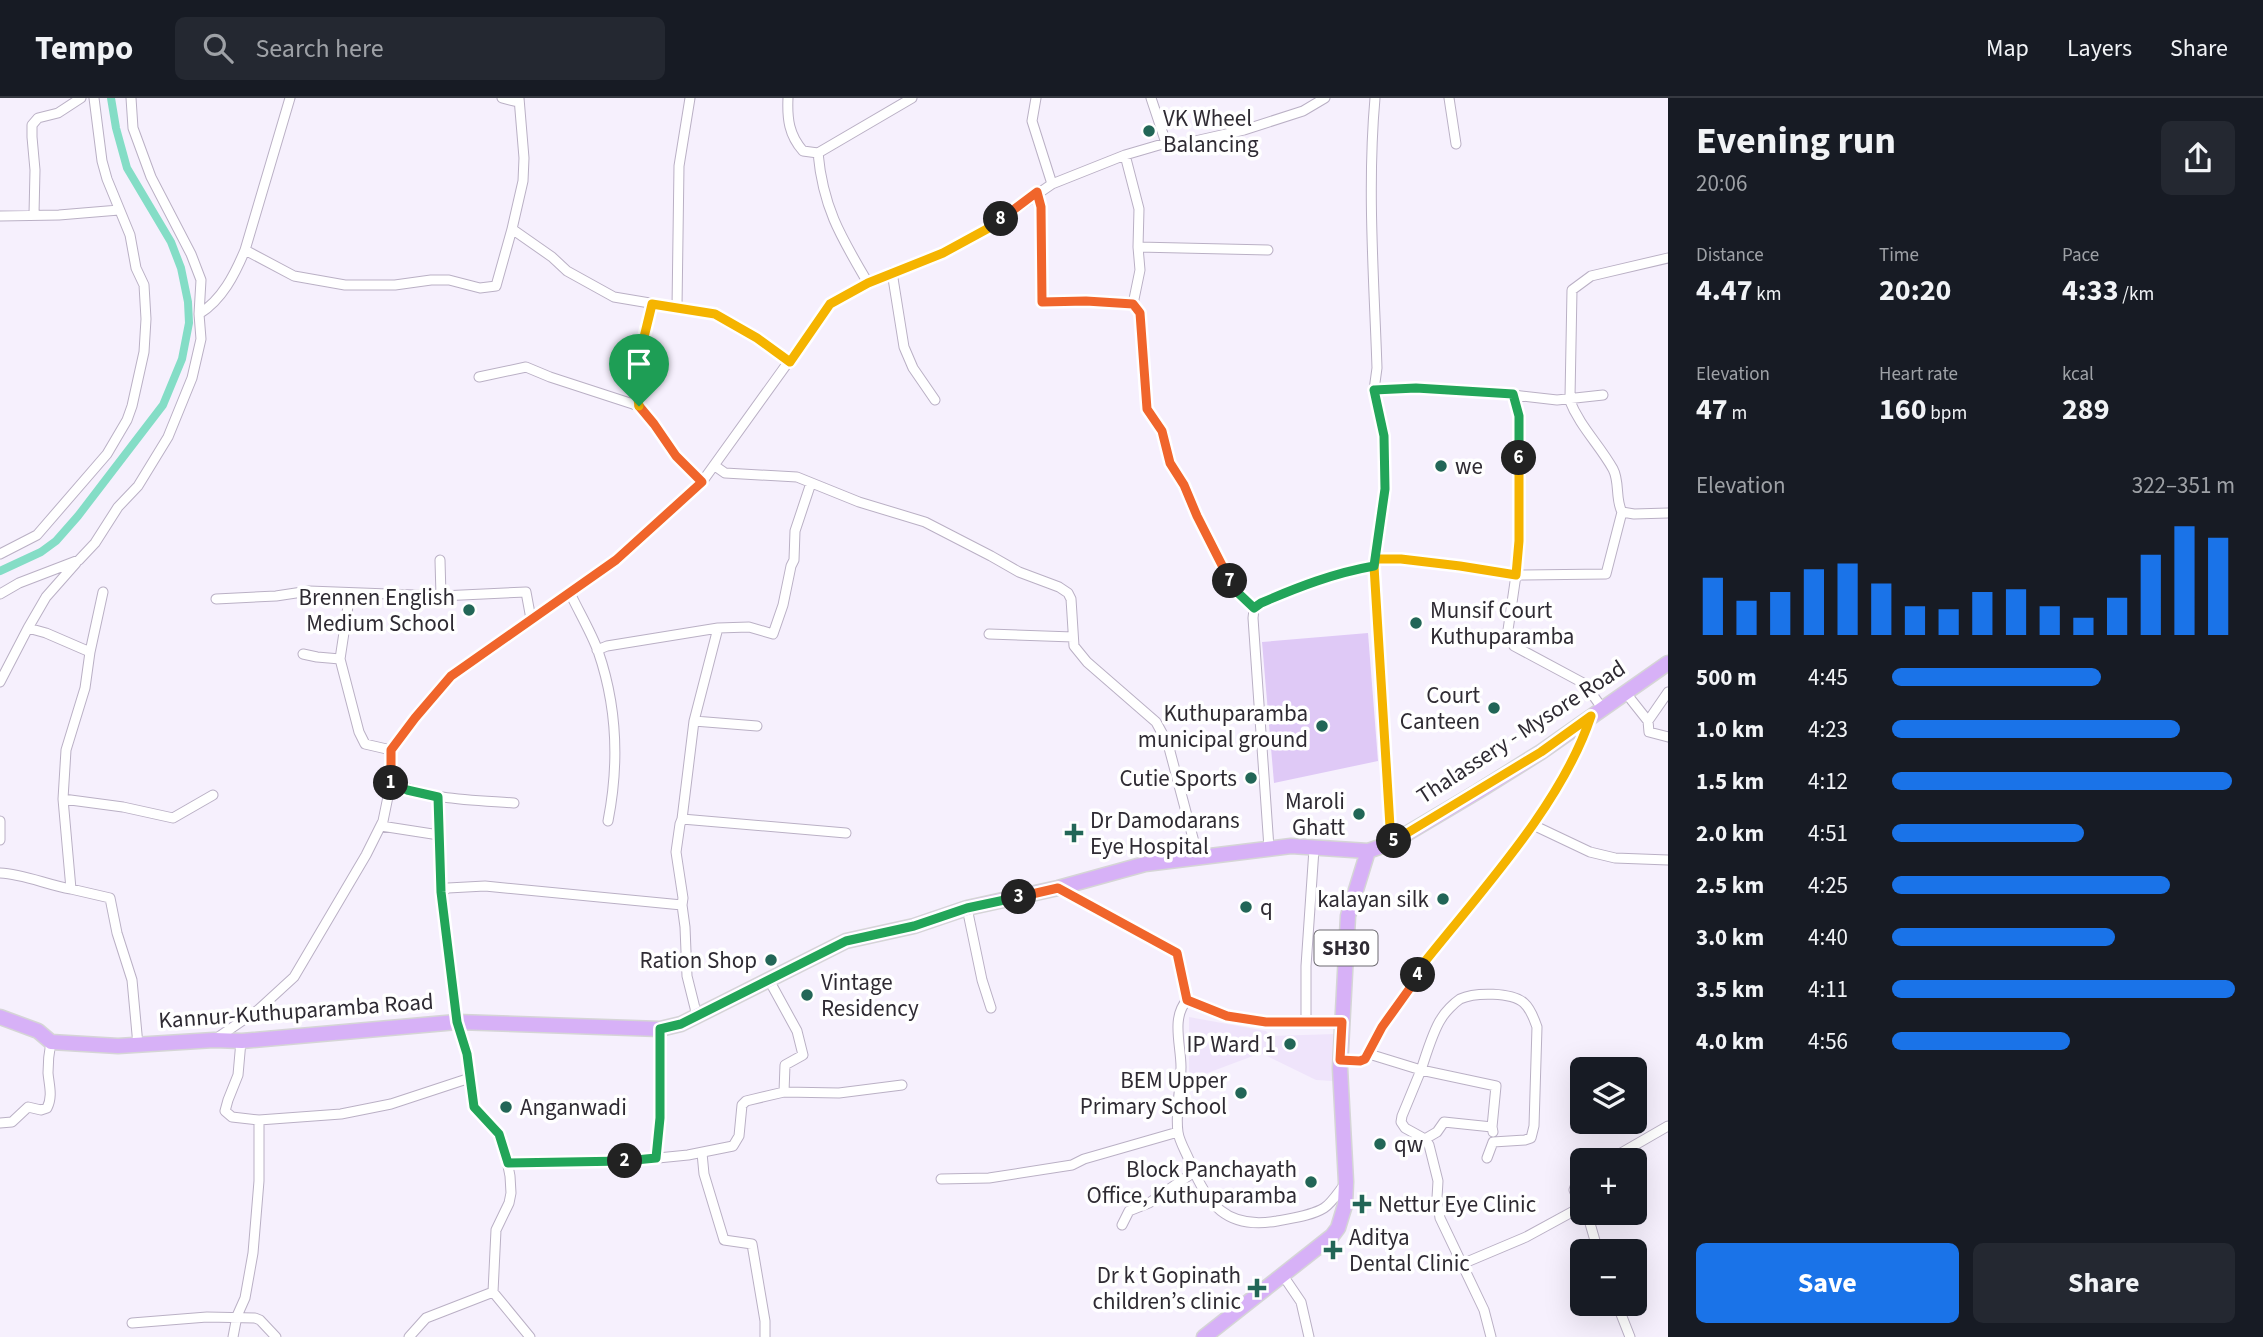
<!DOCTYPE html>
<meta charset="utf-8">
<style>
body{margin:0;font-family:"Source Sans 3",sans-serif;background:#242831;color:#f1f3f6;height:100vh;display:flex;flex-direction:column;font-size:26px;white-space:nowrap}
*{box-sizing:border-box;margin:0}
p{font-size:23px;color:#9ea1a6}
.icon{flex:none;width:38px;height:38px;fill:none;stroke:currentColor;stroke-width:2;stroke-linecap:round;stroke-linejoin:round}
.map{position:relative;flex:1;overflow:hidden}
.panel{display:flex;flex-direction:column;background:#171b24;width:595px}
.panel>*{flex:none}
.buttons{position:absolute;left:1570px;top:959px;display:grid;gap:14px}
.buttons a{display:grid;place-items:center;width:77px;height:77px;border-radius:10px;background:#171b24;box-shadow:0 7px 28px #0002;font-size:35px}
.pin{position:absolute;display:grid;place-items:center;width:60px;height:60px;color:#fff;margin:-72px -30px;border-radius:50% 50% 50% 0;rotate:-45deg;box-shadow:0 0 7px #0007}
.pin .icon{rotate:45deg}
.km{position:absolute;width:35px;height:35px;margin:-18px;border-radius:50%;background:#222;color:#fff;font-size:19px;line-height:35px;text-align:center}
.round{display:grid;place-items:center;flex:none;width:74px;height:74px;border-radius:10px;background:#242831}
.head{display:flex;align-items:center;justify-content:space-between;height:119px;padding:0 28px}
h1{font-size:38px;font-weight:700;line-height:52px}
.stats{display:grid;grid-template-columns:repeat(3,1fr);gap:10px;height:119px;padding:7px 28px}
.stats div{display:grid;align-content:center}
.stats b{font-size:30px;font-weight:700}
.stats small{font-size:19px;font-weight:400}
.stats p{font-size:19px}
.chart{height:196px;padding:14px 28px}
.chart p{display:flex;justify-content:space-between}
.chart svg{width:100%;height:126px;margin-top:7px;stroke:#1a73e8;stroke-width:6}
.cta{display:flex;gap:14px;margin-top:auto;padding:14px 28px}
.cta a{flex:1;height:80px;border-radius:10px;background:#1a73e8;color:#fff;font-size:28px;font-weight:700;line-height:80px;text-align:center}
.cta a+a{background:#242831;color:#f1f3f6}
ul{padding:0 28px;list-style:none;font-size:23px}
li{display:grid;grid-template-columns:112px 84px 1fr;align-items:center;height:52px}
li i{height:18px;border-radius:9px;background:#1a73e8}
header{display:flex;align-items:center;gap:42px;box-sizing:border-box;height:98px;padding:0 35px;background:#171b24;border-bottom:2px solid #363941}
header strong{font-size:33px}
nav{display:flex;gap:38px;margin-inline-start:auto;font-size:24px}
.search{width:490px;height:63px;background:#242831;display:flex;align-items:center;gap:18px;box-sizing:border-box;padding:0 24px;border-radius:10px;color:#9ea1a6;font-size:26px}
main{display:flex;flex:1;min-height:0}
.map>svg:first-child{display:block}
.built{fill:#efe4fb}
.green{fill:#dfc9f6}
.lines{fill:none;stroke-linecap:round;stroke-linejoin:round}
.canal{stroke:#84ddc6;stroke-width:8}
.minor-casing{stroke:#bab0c5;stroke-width:11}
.primary-casing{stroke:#d5d5d6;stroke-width:17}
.minor{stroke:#fff;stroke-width:9}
.primary{stroke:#d7b1f7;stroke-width:14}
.split-1-casing{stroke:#fff;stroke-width:14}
.split-2-casing{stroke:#fff;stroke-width:14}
.split-3-casing{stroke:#fff;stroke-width:14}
.split-4-casing{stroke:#fff;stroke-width:14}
.split-5-casing{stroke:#fff;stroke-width:14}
.split-6-casing{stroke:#fff;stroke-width:14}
.split-7-casing{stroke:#fff;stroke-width:14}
.split-8-casing{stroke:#fff;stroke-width:14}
.split-9-casing{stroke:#fff;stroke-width:14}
.split-1{stroke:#f0652b;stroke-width:9}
.split-2{stroke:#22a559;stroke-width:9}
.split-3{stroke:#22a559;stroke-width:9}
.split-4{stroke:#f0652b;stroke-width:9}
.split-5{stroke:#f5b400;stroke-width:9}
.split-6{stroke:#f5b400;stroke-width:9}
.split-7{stroke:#22a559;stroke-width:9}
.split-8{stroke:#f0652b;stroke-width:9}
.split-9{stroke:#f5b400;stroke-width:9}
.poi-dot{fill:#226657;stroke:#fff;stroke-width:2.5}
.labels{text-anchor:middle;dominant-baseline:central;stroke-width:7;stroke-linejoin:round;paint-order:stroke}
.shield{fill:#fff;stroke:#6d6b70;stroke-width:2}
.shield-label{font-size:21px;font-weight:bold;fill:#2f2b33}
.poi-label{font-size:23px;fill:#2f2b33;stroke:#fff;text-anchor:end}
.street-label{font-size:23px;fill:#2f2b33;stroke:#fff}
</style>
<header>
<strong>Tempo</strong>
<div class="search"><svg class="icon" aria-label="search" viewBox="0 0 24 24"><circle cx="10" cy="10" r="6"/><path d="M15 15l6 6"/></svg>Search here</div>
<nav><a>Map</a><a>Layers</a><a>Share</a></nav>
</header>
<main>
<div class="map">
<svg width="1668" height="1239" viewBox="0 0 1668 1239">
<rect width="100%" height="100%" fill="#f6f0fd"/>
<path class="built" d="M1189 919 1266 933 1270 938 1336 936 1333 983 1316 982 1261 955 1189 982Z"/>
<path class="green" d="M1368 535 1378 663 1274 685 1262 544Z"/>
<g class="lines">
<path class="canal" d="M0 473 41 454 56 443 78 418 163 307 182 261 189 225 188 204 181 170 171 144 127 70 116 30 111 0"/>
<g class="minor-casing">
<path id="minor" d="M502 0 518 4
M519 0 524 60 523 83 512 131 552 159 567 173 614 199 715 216 757 240 790 264
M788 0C787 21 789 37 803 53L818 55C823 110 841 139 868 185
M1036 0 1032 23 1052 86
M1151 0 1166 45
M1449 0 1456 46
M818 55 912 0
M1125 57 1139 111 1138 149 1140 172 1133 206 1140 215 1147 311 1162 333 1170 365 1184 388 1197 418 1225 475 1235 492 1254 511
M1037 94 1041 109 1042 204 1086 203 1133 206
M34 116 35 72 32 39V27L38 20 58 15 81 0
M0 118 59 117 119 112
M1138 149 1268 152
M245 152 294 178 345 187H395L431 182H449L480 190 496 188 512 131
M892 174 904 249 913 270 935 302
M677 209 679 68 690 0
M199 216C222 202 235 176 245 152L290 0
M479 279 526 269 550 279 639 308 654 326 676 358 702 384
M1374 292 1416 290 1513 297
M1603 297 1557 302 1513 297 1519 318V443L1516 477 1606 476 1622 414
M1570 299 1572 192 1591 178 1668 160
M1569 301C1580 329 1599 346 1613 371 1620 384 1615 401 1622 414L1634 416 1668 415
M639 308C632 274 645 239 652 206
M715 368 725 375 797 379 859 404 925 424 991 458 1019 474 1059 489 1068 495 1071 501 1074 548 1087 564 1156 624 1168 646 1198 759
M0 456 37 437 107 356 127 322 132 308 144 254 146 221 144 187 136 170 130 137 107 81 102 63 94 0
M1376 461C1423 462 1470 470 1516 477L1508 532 1514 548 1585 586 1602 610
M440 462 441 498
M76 465 46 499 28 530 46 535 90 554 85 590 66 652 63 701 71 791 110 800 117 835 132 882 138 947
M1374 468 1391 745
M350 495 340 561 359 634 365 646 391 652
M570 495C579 514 591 534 598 553 617 608 619 667 608 723
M0 496 19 485 79 462 95 445 118 409 138 388 168 339 192 280 201 241 199 216 201 182 191 156 151 79 133 30 131 0
M216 501 276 498 309 493 441 498 526 494 531 521
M989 536 1073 539
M597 552 607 548 718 530 749 529 773 536 783 507 791 468 794 462 795 433 811 385
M90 554 103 494
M303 556 317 559 340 561
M0 584 28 530
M1625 594 1648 623 1649 634 1668 639
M694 623 757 628
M1648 623 1668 594
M391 684C429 702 472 702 514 705
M438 699 441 794
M63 701 123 709 173 720 213 697
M682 721 846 735
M0 723V742
M1533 727 1590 754 1615 760 1668 762
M381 728 439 737
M1269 750 1253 520 1254 511 1261 505C1298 489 1334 475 1374 468L1376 461 1385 391 1384 338 1374 292 1377 270C1374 180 1367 90 1375 0
M0 775C24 776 47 787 71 791
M1058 790 1177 855 1187 902 1227 918 1266 924H1341
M967 810 982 882 991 910
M1187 902C1171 920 1181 947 1181 969 1181 989 1175 1015 1178 1034 1179 1043 1186 1054 1190 1064 1207 1106 1226 1132 1277 1123 1292 1120 1311 1118 1324 1110 1332 1105 1339 1093 1345 1086
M697 918 687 878 685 829 682 807 683 800 676 754 680 726 682 721 694 623 718 530
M1306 924V868L1314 751
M214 942 258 912 294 879 366 757 383 723 391 684V652L415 620 451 578 616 462 702 384 830 206 868 185 943 155 987 131 1052 86 1125 57 1166 45H1186L1244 32 1303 13 1325 0
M1369 956 1382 929 1410 890 1423 866C1480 795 1562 706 1590 620
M1340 962C1352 963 1362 966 1369 956L1421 972 1402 1018 1401 1024 1405 1030 1425 1041 1429 1047 1438 1083 1437 1100 1440 1120 1484 1212 1491 1239
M784 994 839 995 902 987
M259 1022 341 1016 391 1006 470 980
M0 1025 12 1024 28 1009 41 1012 47 1010C53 998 49 987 48 975 48 964 49 954 51 944
M1425 1041 1437 1034 1444 1024 1492 1029 1493 1034
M702 1055 704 1076 724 1142 752 1146 765 1223V1239
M656 1060 660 1020V931
M1487 1060 1493 1044 1525 1042 1531 1040 1534 1028 1537 929C1534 921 1531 911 1524 905 1512 894 1475 894 1460 901 1454 905 1445 914 1441 921 1433 933 1426 957 1421 972L1496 988 1492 1029
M1609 1062 1668 1028
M508 1064 638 1062 688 1057 733 1048 739 1038 742 1007 746 1003 784 994 785 967 803 957 797 933 769 882
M941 1081 989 1080 1072 1067 1084 1061 1178 1034
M1587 1115 1598 1153
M1122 1127 1129 1113 1149 1105 1194 1074
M1462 1166 1526 1139 1581 1109 1574 1092 1578 1081 1582 1078
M1282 1176 1301 1204 1309 1239
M1617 1206 1630 1239
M132 1225 207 1219 255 1220 260 1222 276 1239
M233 1239 237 1218 245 1200 253 1155 259 1083V1022L232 1019 225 1013 228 1002 238 977 241 943
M409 1239 426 1220 493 1194
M530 1239 493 1194 496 1132 509 1105 511 1095 510 1078 504 1048 499 1036 474 1009 467 956 457 924 441 794 448 790 485 788 682 807"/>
</g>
<g class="primary-casing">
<path id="primary" d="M0 919 38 933 51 944 118 948 214 942 242 943 457 924 660 931 681 926 846 843 914 828 967 810 1058 790 1145 766 1291 748 1368 753
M1204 1239 1332 1138 1338 1130 1345 1107 1346 1084 1340 970 1348 818 1368 753 1391 745 1477 694 1541 654 1668 565"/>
</g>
<use href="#minor" class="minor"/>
<use href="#primary" class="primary"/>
</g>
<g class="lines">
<g class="split-1-casing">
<path id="split-1" d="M391 685V652L415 620 451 578 616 462 702 384 676 358 654 326 639 308"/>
</g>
<g class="split-2-casing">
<path id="split-2" d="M391 685 407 692 438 699 441 794 457 924 467 956 474 1009 499 1036 508 1065 625 1063"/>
</g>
<g class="split-3-casing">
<path id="split-3" d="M625 1063 656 1060 660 1020V931L681 926 846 843 914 828 967 810 1019 799"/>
</g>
<g class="split-4-casing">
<path id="split-4" d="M1019 799 1058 790 1177 855 1187 902 1227 918 1266 924H1342L1340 962 1360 963 1365 961 1382 929 1410 890 1418 877"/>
</g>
<g class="split-5-casing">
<path id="split-5" d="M1394 743 1541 654 1591 618C1562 706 1481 793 1423 866L1418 877"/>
</g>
<g class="split-6-casing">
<path id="split-6" d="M1394 743 1391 745 1374 468 1376 461H1401L1460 468 1516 477 1519 443V360"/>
</g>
<g class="split-7-casing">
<path id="split-7" d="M1230 483 1235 492 1254 510 1261 505C1298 489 1334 475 1374 468L1385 391 1384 338 1374 292 1416 290 1513 296 1519 318V360"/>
</g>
<g class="split-8-casing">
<path id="split-8" d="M1001 121 1037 94 1041 109 1042 204 1086 203 1133 206 1140 215 1147 311 1162 333 1170 365 1184 387 1197 418 1230 483"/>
</g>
<g class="split-9-casing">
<path id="split-9" d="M639 308C632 274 645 238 652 206L715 216 757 240 790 264 830 206 868 185 943 155 987 131 1001 121"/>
</g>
<use href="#split-1" class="split-1"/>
<use href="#split-2" class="split-2"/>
<use href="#split-3" class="split-3"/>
<use href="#split-4" class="split-4"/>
<use href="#split-5" class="split-5"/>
<use href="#split-6" class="split-6"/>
<use href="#split-7" class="split-7"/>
<use href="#split-8" class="split-8"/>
<use href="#split-9" class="split-9"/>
</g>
<g class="poi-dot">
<circle cx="1149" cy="33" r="7"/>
<circle cx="1441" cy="368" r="7"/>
<circle cx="469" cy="512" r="7"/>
<circle cx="1416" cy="525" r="7"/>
<circle cx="1494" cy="610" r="7"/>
<circle cx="1322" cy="628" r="7"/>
<circle cx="1251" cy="680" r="7"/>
<circle cx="1359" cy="716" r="7"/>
<path d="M1070.5 724.5h7v7h7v7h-7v7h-7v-7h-7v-7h7z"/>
<circle cx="1443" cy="801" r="7"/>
<circle cx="1246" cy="809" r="7"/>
<circle cx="771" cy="862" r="7"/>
<circle cx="807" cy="897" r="7"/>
<circle cx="1290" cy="946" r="7"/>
<circle cx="1241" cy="995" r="7"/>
<circle cx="506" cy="1009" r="7"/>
<circle cx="1380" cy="1046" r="7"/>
<circle cx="1311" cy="1084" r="7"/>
<path d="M1358.5 1095.5h7v7h7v7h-7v7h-7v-7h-7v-7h7z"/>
<path d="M1329.5 1141.5h7v7h7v7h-7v7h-7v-7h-7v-7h7z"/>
<path d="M1253.5 1179.5h7v7h7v7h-7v7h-7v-7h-7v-7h7z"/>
</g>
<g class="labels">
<rect class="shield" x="1314.5" y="832.5" width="63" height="35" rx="5"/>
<g class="shield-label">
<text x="1346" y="850">SH30</text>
</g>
<g class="poi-label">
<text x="1163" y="20" text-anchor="start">VK Wheel<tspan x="1163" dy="26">Balancing</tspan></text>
<text x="1455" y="368" text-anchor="start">we</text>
<text x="455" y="499">Brennen English<tspan x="455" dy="26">Medium School</tspan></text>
<text x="1430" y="512" text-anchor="start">Munsif Court<tspan x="1430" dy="26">Kuthuparamba</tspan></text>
<text x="1480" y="597">Court<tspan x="1480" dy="26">Canteen</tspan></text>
<text x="1308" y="615">Kuthuparamba<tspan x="1308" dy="26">municipal ground</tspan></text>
<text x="1237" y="680">Cutie Sports</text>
<text x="1345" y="703">Maroli<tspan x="1345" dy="26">Ghatt</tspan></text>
<text x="1090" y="722" text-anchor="start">Dr Damodarans<tspan x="1090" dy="26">Eye Hospital</tspan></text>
<text x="1429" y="801">kalayan silk</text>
<text x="1260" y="809" text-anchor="start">q</text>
<text x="757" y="862">Ration Shop</text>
<text x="821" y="884" text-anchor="start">Vintage<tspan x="821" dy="26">Residency</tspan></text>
<text x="1276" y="946">IP Ward 1</text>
<text x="1227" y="982">BEM Upper<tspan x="1227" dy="26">Primary School</tspan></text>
<text x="520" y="1009" text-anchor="start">Anganwadi</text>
<text x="1394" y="1046" text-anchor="start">qw</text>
<text x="1297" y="1071">Block Panchayath<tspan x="1297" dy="26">Office, Kuthuparamba</tspan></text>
<text x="1378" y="1106" text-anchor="start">Nettur Eye Clinic</text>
<text x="1349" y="1139" text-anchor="start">Aditya<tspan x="1349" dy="26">Dental Clinic</tspan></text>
<text x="1241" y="1177">Dr k t Gopinath<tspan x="1241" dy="26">children’s clinic</tspan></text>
</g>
<g class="street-label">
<text transform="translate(1521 634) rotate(-33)">Thalassery - Mysore Road</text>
<text transform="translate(296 913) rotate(-4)">Kannur-Kuthuparamba Road</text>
</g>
</g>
</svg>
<div class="buttons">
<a><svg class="icon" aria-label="layers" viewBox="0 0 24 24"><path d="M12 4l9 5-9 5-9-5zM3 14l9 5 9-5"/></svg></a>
<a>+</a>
<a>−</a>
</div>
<div class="pin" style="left:639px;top:308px;background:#1e9e55"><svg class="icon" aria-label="arrive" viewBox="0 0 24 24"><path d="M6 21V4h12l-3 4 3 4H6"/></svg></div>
<b class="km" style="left:391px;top:685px">1</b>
<b class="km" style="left:625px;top:1063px">2</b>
<b class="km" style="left:1019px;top:799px">3</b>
<b class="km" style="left:1418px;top:877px">4</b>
<b class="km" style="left:1394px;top:743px">5</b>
<b class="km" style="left:1519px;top:360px">6</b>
<b class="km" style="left:1230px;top:483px">7</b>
<b class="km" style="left:1001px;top:121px">8</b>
</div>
<section class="panel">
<div class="head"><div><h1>Evening run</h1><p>20:06</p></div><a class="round"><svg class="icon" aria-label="share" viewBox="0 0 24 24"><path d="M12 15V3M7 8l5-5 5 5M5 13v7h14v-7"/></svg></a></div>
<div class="stats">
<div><p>Distance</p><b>4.47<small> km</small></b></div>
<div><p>Time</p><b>20:20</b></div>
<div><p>Pace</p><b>4:33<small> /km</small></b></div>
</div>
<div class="stats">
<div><p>Elevation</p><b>47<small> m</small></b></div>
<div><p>Heart rate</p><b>160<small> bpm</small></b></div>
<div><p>kcal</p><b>289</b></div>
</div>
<div class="chart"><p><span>Elevation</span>322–351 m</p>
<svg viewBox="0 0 160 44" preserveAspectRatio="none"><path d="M5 44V24M15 44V32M25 44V29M35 44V21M45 44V19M55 44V26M65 44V34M75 44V35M85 44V29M95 44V28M105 44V34M115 44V38M125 44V31M135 44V16M145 44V6M155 44V10"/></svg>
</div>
<ul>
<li><b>500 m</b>4:45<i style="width:61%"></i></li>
<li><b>1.0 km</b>4:23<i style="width:84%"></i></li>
<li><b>1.5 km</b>4:12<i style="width:99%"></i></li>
<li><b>2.0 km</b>4:51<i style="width:56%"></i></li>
<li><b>2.5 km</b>4:25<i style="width:81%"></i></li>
<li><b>3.0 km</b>4:40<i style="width:65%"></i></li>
<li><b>3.5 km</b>4:11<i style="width:100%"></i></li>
<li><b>4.0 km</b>4:56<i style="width:52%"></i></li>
</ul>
<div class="cta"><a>Save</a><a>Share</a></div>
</section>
</main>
